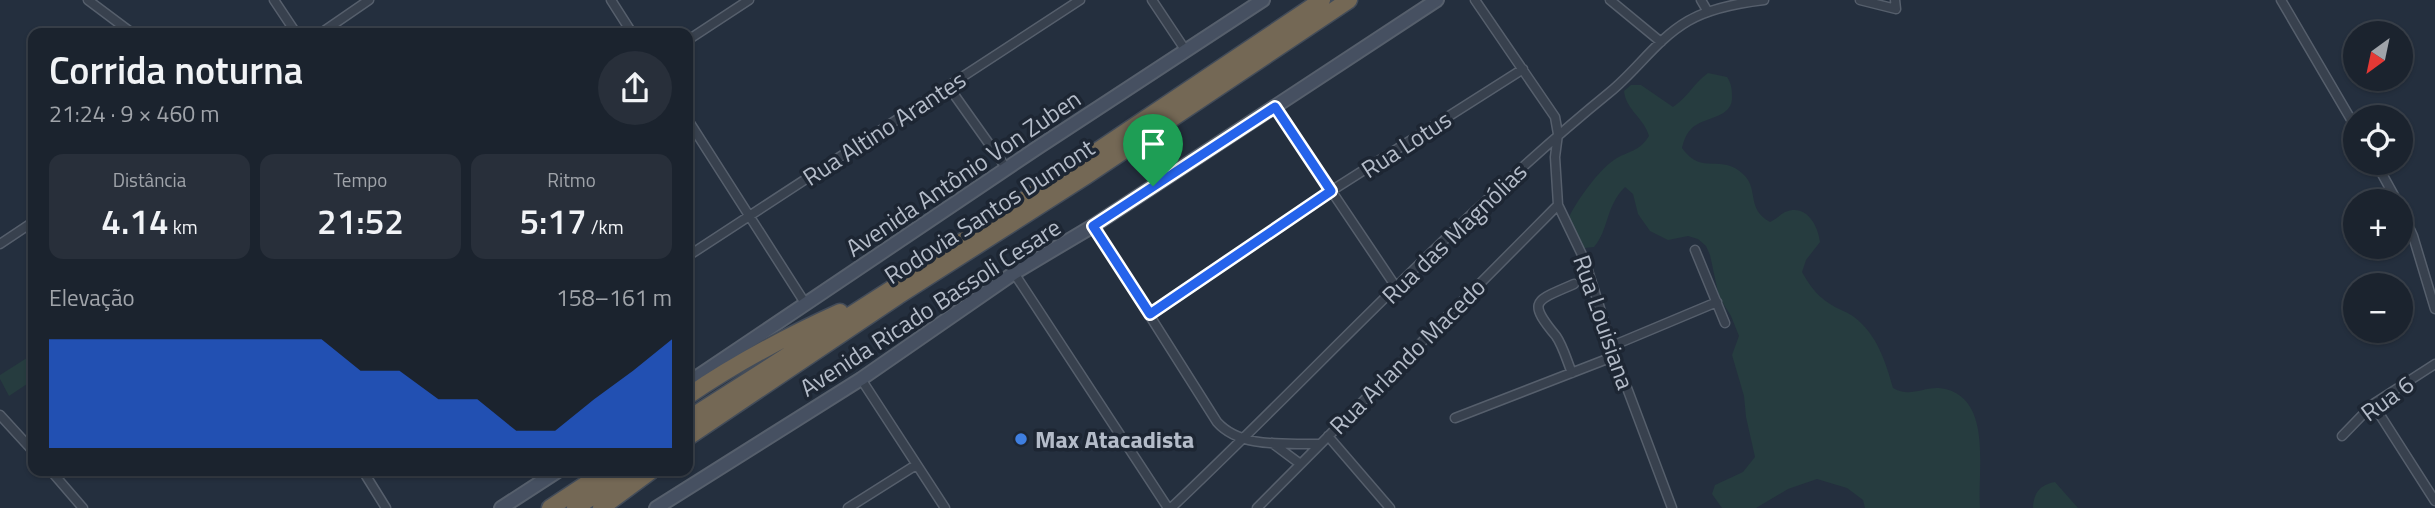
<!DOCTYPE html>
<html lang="pt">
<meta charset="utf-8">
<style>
body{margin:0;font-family:"Titillium Web",sans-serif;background:#282f3a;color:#f1f3f6;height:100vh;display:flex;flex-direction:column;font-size:26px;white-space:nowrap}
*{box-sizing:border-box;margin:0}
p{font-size:23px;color:#a0a4aa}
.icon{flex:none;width:38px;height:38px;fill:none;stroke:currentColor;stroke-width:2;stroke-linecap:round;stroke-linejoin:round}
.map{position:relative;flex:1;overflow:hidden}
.sheet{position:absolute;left:28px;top:28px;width:665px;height:448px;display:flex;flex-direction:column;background:#1b232e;border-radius:14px;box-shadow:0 2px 5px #0004,0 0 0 2px #39404a}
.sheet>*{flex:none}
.needle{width:46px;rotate:213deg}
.fabs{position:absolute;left:2343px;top:21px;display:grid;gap:14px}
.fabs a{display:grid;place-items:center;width:70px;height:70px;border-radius:50%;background:#1b232e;box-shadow:0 2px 5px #0004,0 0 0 2px #39404a;font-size:35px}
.pin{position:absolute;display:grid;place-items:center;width:60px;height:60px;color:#fff;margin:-72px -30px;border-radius:50% 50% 50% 0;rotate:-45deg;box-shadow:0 0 7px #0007}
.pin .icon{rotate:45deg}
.round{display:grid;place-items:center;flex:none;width:74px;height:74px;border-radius:37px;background:#282f3a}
.headline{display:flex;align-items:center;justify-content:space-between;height:119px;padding:0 21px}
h1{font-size:38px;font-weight:600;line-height:52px}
.figures{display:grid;grid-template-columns:repeat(3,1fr);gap:10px;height:119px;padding:7px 21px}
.figures div{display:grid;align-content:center;border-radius:14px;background:#282f3a;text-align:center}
.figures b{font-size:35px;font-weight:600}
.figures small{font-size:19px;font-weight:400}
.figures p{font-size:19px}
.chart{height:196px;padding:14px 21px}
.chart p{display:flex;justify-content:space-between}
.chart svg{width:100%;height:126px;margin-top:7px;fill:#2563eb;opacity:.7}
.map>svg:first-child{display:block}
.green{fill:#263c3f}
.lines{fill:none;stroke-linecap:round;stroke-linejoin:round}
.street-casing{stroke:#565f6c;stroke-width:11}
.secondary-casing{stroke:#565f6c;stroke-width:16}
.highway-casing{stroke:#434c59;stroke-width:19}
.street{stroke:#38414e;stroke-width:8}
.secondary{stroke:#465061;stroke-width:12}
.highway{stroke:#746855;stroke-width:16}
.route-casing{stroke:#fff;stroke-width:14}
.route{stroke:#2563eb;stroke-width:9}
.shop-dot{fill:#3f7fe0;stroke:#1d2633;stroke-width:2.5}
.labels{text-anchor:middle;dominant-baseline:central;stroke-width:7;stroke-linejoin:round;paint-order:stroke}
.street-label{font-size:24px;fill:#b4bcc9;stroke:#1d2633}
.poi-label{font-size:24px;font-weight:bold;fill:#b4bcc9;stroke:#1d2633;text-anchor:start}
</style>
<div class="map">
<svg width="2435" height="508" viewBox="0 0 2435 508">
<rect width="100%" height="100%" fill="#242f3e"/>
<path class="green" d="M1708 73 1727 77C1732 85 1732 90 1732 99 1731 118 1704 117 1692 128 1686 134 1684 140 1682 148 1702 177 1722 152 1744 175 1759 190 1746 209 1770 222 1776 219 1780 215 1785 212 1806 203 1818 225 1820 242L1806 260 1802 272C1811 288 1819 298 1835 307 1841 310 1849 313 1854 317 1877 334 1886 363 1893 388 1910 398 1922 387 1939 388 1994 394 1977 470 1980 508H1865L1863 500 1847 488 1817 479 1788 489 1756 508H1722L1712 494 1715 485 1743 472 1755 457 1746 417 1744 396 1732 355 1739 336 1731 316 1719 297 1710 255 1706 246 1698 239 1688 236 1668 240 1650 231 1638 214 1633 194 1625 187C1605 207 1609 230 1594 247L1584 248 1572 238 1569 217C1578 199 1598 171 1614 160 1629 150 1638 153 1649 136 1644 118 1626 110 1624 91L1631 85H1641L1673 107C1687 98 1694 83 1708 73Z
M30 356 33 361V380L9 396 0 379V375Z
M2055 482 2078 508H2033C2034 492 2040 485 2055 482Z"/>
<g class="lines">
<g class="street-casing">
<path id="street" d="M88 0 132 33
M274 0 296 33
M611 0 632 33
M1152 0 1186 51
M1475 0 1555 117 1558 134 1555 157 1558 205 1585 261 1615 356 1672 508
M1610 0 1661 42
M1701 0 1708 12
M1860 0 1896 9 1895 0
M2281 0 2356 128
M321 33 369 0
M688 40 749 0
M948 86 1007 169
M1275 107 1396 287
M688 120 805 303
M2376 163 2397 201
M2401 210 2413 236 2435 309
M1093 226 1217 422C1241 449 1286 443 1320 444
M0 244 33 222
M1695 250 1725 323
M688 256 1080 0
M1014 273 1168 508
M1150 314 1331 191 1523 69
M1612 346 1717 302
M1572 373C1567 361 1563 346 1556 336 1526 300 1536 301 1574 284
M861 379 945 508
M2373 404 2435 501
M0 415 33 451
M1455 418 1615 356
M1328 436 1390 508
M2342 436 2373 404 2435 364
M1272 443 1299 463
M51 471 83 508
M363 471 386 508
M848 508 916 465
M1171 508C1317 370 1454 219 1610 92 1637 70 1657 39 1688 21 1710 8 1739 3 1764 0
M1257 508 1558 205"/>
</g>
<g class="secondary-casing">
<path id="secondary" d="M688 383 1037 148 1263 0
M501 508 558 471
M656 508 861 379 1014 273 1093 226 1437 0"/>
</g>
<g class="highway-casing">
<path id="highway" d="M688 396C736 363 787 336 840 312
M688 419 899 284 1322 0
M688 437 898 296 1086 176 1349 0
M550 508 606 471
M575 508 632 471
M601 508 651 471"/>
</g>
<use href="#street" class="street"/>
<use href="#secondary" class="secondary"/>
<use href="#highway" class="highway"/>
</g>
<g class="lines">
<g class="route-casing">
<path id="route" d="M1275 107 1331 191 1150 314 1093 226Z"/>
</g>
<use href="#route" class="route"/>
</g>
<circle class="shop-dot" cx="1021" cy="439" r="7"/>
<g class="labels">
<g class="street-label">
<text transform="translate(884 128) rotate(-33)">Rua Altino Arantes</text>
<text transform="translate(1406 144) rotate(-33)">Rua Lotus</text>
<text transform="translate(963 173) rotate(-34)">Avenida Antônio Von Zuben</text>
<text transform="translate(989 211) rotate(-33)">Rodovia Santos Dumont</text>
<text transform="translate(1454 233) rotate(-44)">Rua das Magnólias</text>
<text transform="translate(930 307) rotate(-33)">Avenida Ricado Bassoli Cesare</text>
<text transform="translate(1604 322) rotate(71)">Rua Louisiana</text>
<text transform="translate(1407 356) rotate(-45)">Rua Arlando Macedo</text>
<text transform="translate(2387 398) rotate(-36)">Rua 6</text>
</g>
<g class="poi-label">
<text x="1035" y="439">Max Atacadista</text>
</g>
</g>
</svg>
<div class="fabs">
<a><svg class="needle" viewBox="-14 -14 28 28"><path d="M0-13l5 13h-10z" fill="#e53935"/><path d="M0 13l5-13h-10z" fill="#a0a4aa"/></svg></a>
<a><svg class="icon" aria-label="locate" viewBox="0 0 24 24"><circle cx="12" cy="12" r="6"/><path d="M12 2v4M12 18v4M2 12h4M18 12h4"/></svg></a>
<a>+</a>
<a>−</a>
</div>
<div class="pin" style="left:1153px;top:186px;background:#1e9e55"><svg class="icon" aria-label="arrive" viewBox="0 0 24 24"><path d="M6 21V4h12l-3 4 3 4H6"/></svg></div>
<section class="sheet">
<div class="headline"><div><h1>Corrida noturna</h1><p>21:24 · 9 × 460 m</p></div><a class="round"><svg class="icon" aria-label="share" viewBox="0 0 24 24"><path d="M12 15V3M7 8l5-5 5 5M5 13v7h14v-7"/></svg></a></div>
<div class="figures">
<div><p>Distância</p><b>4.14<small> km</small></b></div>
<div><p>Tempo</p><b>21:52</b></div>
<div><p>Ritmo</p><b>5:17<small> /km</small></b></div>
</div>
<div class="chart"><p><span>Elevação</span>158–161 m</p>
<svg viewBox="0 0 160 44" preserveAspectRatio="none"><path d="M0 44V6L10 6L20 6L30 6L40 6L50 6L60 6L70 6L80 17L90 17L100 27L110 27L120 38L130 38L140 27L150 17L160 6V44z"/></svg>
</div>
</section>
</div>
